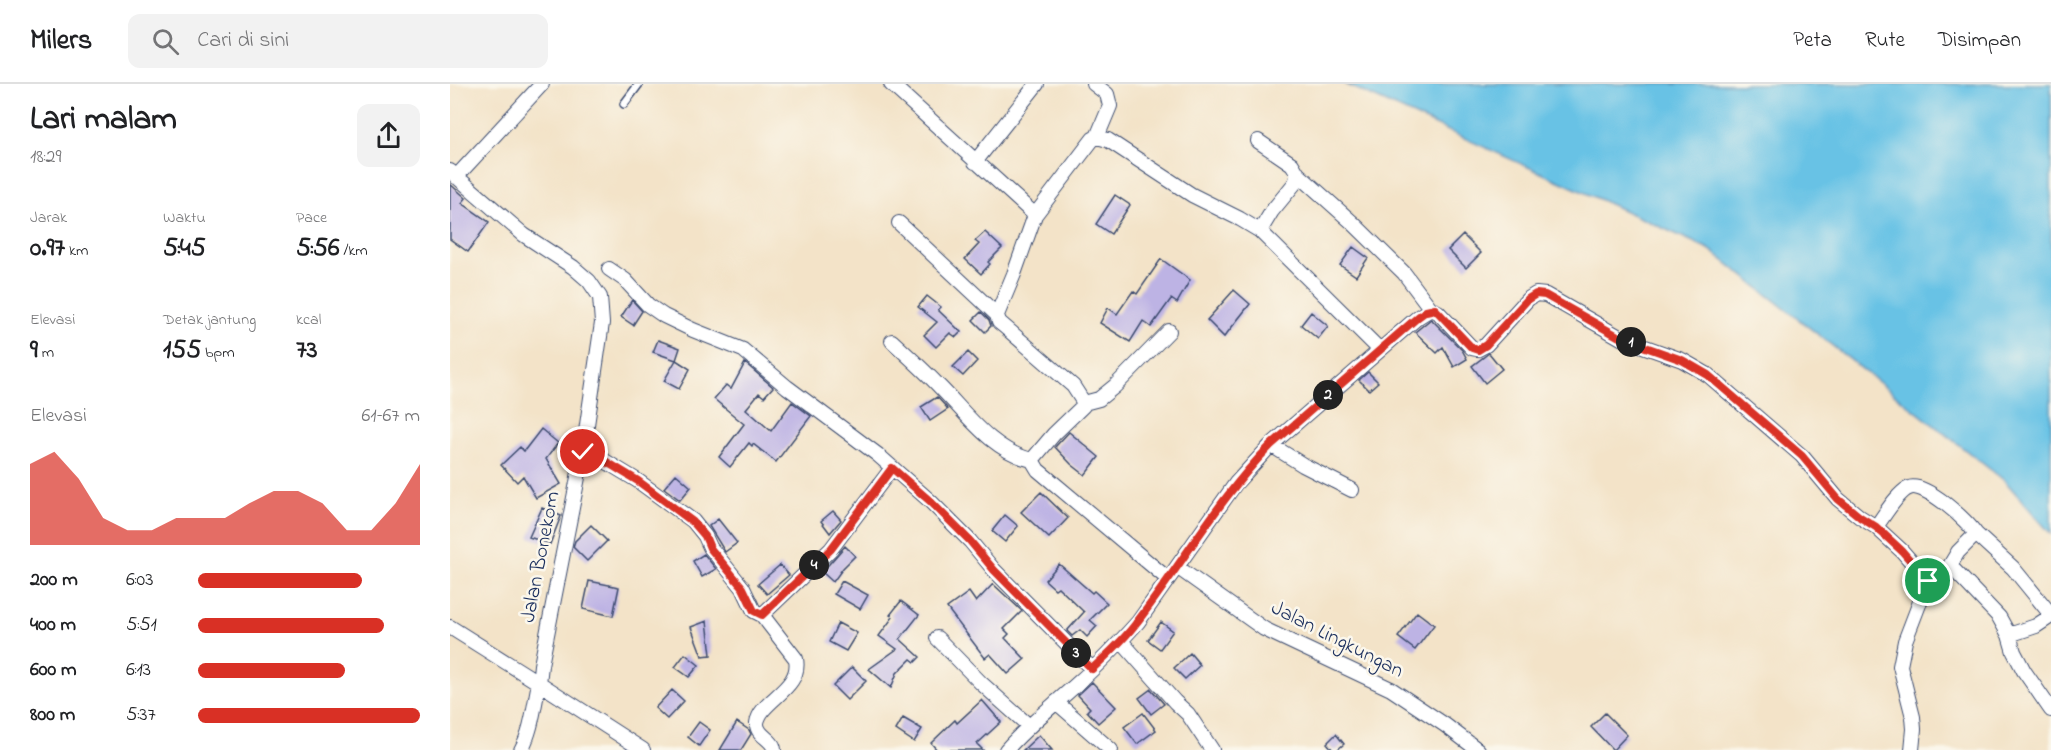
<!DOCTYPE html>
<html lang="id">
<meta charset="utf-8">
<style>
body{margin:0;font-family:"Indie Flower",sans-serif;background:#f2f2f2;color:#202124;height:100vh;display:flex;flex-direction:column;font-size:22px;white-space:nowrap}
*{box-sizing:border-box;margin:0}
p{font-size:20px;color:#757577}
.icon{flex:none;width:33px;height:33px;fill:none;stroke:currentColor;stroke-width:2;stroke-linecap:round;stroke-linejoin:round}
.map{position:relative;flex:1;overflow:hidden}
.drawer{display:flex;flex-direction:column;background:#fff;width:450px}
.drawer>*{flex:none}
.pin{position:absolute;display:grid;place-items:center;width:51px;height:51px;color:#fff;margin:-26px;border:3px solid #fff;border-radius:50%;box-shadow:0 2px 6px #0007}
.km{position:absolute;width:30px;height:30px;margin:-15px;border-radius:50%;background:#222;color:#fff;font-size:16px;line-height:30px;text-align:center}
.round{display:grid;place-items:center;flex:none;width:63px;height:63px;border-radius:12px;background:#f2f2f2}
.overview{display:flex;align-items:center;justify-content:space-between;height:102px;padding:0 30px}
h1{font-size:33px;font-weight:700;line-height:45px}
.figures{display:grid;grid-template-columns:repeat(3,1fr);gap:9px;height:102px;padding:6px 30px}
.figures div{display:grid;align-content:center}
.figures b{font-size:26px;font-weight:700}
.figures small{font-size:16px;font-weight:400}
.figures p{font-size:16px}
.chart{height:168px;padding:12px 30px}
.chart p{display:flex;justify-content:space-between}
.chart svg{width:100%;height:108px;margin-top:6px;fill:#d93025;opacity:.7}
ul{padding:0 30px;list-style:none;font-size:20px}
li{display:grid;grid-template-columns:96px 72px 1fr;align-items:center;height:45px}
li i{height:15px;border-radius:8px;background:#d93025}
header{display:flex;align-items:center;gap:36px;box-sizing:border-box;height:84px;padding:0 30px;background:#fff;border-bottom:2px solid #e0e0e0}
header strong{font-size:28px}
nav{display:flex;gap:33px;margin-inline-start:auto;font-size:21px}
.search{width:420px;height:54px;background:#f2f2f2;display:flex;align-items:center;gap:15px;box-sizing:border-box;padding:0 21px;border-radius:12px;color:#757577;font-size:22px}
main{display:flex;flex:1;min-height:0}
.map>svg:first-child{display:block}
.water{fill:#68c2e5;stroke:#4278a2;stroke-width:1.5}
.building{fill:#bdb3e4}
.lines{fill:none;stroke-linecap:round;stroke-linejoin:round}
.service-casing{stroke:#3b4a6e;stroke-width:10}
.minor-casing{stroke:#3b4a6e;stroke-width:16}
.service{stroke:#fff;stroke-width:7}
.minor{stroke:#fff;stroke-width:14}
.route-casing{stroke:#fff;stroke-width:12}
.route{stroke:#d93025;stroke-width:8}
.labels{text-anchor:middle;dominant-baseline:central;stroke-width:5;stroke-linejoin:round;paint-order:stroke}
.street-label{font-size:21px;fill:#1b2f5e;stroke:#fbf7ec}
</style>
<header>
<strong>Milers</strong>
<div class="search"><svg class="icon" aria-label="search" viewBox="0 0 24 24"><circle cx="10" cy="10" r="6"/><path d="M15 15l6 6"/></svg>Cari di sini</div>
<nav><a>Peta</a><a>Rute</a><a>Disimpan</a></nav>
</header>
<main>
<section class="drawer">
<div class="overview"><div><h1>Lari malam</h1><p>18:29</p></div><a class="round"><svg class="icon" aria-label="share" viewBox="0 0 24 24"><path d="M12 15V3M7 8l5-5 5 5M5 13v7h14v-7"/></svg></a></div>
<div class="figures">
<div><p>Jarak</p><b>0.97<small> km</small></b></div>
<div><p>Waktu</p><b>5:45</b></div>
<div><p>Pace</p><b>5:56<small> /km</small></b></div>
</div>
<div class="figures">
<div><p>Elevasi</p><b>9<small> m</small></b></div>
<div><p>Detak jantung</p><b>155<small> bpm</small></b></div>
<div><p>kcal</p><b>73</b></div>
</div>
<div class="chart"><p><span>Elevasi</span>61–67 m</p>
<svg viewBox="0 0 160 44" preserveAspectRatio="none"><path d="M0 44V11L10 6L20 17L30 33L40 38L50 38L60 33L70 33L80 33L90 27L100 22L110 22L120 27L130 38L140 38L150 27L160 11V44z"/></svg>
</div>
<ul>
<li><b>200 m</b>6:03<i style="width:74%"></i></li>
<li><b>400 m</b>5:51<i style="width:84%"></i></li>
<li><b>600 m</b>6:13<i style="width:66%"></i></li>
<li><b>800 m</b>5:37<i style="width:100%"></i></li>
</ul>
</section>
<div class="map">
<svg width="1601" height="666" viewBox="0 0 1601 666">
<rect width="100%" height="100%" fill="#fbf7ec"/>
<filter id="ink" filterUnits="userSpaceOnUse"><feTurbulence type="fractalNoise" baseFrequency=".0167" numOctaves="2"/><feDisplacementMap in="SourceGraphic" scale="12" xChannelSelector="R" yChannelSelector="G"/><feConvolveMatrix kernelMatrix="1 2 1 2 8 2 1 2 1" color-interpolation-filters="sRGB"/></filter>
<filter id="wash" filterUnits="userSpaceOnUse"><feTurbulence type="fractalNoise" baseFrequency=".008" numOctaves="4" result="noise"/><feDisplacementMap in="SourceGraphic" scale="24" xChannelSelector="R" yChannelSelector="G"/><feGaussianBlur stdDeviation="1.35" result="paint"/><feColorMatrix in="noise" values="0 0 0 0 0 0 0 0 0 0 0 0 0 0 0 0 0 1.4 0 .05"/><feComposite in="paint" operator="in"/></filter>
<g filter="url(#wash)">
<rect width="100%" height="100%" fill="#f3e3c8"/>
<path class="water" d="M895 0H1601V450L1555 397 1259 165Z"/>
<g id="blocks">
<path class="building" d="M0 100 16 114 12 119 39 138 18 168 0 155Z
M665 111 680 121 661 150 646 140Z
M535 148 552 164 538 178 540 180 531 190 515 175 529 160 525 157Z
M1013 151 1031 169 1016 184 998 166Z
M903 163 918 174 906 192 890 181Z
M711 175 740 196 727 219 721 215 701 243 693 237 680 258 650 239 658 224 667 230 683 207 687 210Z
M784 206 800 220 774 253 757 236Z
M477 212 491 223 488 226 511 248 506 253 500 249 486 263 474 251 487 238 468 223Z
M182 216 192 227 183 241 171 233Z
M531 228 539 236 541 242 535 248 523 236Z
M861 228 878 242 868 255 851 241Z
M981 235 1012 266 1017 275 1004 283 993 263 987 269 965 248Z
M208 256 230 264 226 276 203 268Z
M518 268 527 277 513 292 503 283Z
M1039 269 1052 285 1035 299 1022 282Z
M226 276 240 285 229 305 214 297Z
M295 279 323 303 314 313 309 309 296 325 321 347 342 318 361 332 326 378 303 360 302 362 299 359 280 383 269 373 294 340 264 315 276 301 281 305Z
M918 288 928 298 919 306 909 296Z
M487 313 498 325 480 337 471 323Z
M91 345 108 359 96 375 111 400 86 414 73 392 67 398 51 381 70 363 74 367Z
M619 348 649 373 635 391 621 380 605 363Z
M226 390 241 403 230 416 214 404Z
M591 408 618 434 599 454 571 428Z
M92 424 111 432 100 460 79 453Z
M383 427 391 436 380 449 371 437Z
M555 431 568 442 555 458 542 447Z
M268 435 287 459 275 468 259 442Z
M141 441 157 457 137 477 123 463 125 457Z
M395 462 405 472 393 484 383 498 372 488Z
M254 470 266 485 252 493 243 477Z
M609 480 642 509 644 507 657 519 640 536 647 542 637 553 630 546 622 552 617 547 634 528 608 503 605 505 595 496Z
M330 481 339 491 317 510 308 500Z
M139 497 169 503 163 532 133 525Z
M392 497 418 511 410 525 384 510Z
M543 500 572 527 554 545 559 550 555 554 575 575 558 590 540 570 535 574 497 524 519 508 526 518Z
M451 517 469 531 450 555 470 573 465 578 461 575 447 589 441 604 419 585 447 565 429 552 443 533 440 531Z
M967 528 984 541 965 566 948 553Z
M257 537 261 571 252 572 241 543Z
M711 538 723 547 710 565 698 556Z
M388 539 407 549 396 567 379 558Z
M740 569 750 581 735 595 724 584Z
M235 570 249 581 239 593 225 583Z
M402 583 416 597 397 616 383 602Z
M642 598 666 623 648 639 637 627 640 624 628 611Z
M701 605 714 620 701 630 689 614Z
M222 606 234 617 217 635 205 624Z
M532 616 551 638 527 660 533 666H487L481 659 505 636 507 639Z
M693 629 706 646 687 660 674 643Z
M1155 629 1177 651 1163 666 1141 643Z
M453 634 472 645 464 658 446 646Z
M249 638 260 646 249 662 238 653Z
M287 638 299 646 301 650 291 666H270Z
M886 650 894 660 887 666H883L877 659Z
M589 651 602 666H573Z"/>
</g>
</g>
<g filter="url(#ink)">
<use href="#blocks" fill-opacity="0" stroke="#3b4a6e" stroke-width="1.5"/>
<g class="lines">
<g class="service-casing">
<path id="service" d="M174 20 189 0"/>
</g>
<g class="minor-casing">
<path id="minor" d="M441 0 585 131
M644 0 657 10 660 22 647 53
M808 57 842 80 848 90 845 99 822 127 810 147 930 266
M525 78 587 0
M0 87 74 151 123 183 139 197 150 213 152 239 133 368 91 581 89 599 193 666
M848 90 904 140 954 189 981 225 988 228 1022 264 1028 265 1036 261 1078 215 1086 210 1096 211 1173 255 1232 276 1258 291 1352 372 1388 415 1410 433 1426 443 1452 467 1478 497 1499 483 1505 487 1549 533 1559 551 1564 568 1574 587 1601 626
M6 93 92 0
M449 139 547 231
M159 185 175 196 198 221 214 232 243 246 293 266 337 303 428 371 480 417 520 457 544 486 642 585
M442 257C458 272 474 286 489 302 517 330 542 367 582 376L588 386 718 495
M634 319 623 302 555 243 549 238 547 231 564 190 585 131 643 55 647 53 658 56 742 111 790 135 810 147
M821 361 853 381 902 406
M133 368 155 377 188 397 243 437 255 452 260 463 293 504 304 527 312 531 381 465 442 384
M582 376 604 350 633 322 634 319 649 315 665 302 719 247
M1426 443C1433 433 1448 408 1459 404 1474 397 1518 437 1526 450L1508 468 1499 483
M1526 450 1563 484 1598 527V534L1586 542 1559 551
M727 483 814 545 941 605 995 641 1028 666
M312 531 346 575C352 605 310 616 307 639 306 652 324 655 324 666
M0 543 89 599C84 622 82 646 71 666
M487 554 531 599 579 642
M671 557 725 618 738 630 762 666
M606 618 661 666
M556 666C578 641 604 621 628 599 649 580 669 559 688 538L786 399 821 361 968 233 981 225
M1462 666 1464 645 1463 633 1450 582 1455 557 1478 497"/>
</g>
<use href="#service" class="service"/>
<use href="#minor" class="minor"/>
</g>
</g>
<g class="lines" filter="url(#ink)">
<g class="route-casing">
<path id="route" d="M133 368 155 377 188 397 243 438 255 452 260 464 293 504 304 527 312 531 381 465 442 384 480 417 520 457 544 486 642 585C658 570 674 556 687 538 732 480 769 414 821 361L968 233 976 227 985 225 1022 264 1028 266 1036 261 1078 215 1086 210 1095 211 1173 255 1232 276 1258 291 1352 372 1388 415 1410 433 1426 443 1452 467 1478 497"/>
</g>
<use href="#route" class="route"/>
</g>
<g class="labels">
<g class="street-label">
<text transform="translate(91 473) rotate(-79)">Jalan Bonekom</text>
<text transform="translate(887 556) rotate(27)">Jalan Lingkungan</text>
</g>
</g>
</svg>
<div class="pin" style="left:1478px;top:497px;background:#1e9e55"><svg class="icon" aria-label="arrive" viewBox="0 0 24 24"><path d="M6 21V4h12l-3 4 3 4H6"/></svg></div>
<div class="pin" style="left:133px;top:368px;background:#d93025"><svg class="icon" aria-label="check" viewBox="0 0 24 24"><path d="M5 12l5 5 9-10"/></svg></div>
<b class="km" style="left:1181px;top:258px">1</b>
<b class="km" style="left:878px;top:311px">2</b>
<b class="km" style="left:626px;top:569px">3</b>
<b class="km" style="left:364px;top:481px">4</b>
</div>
</main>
